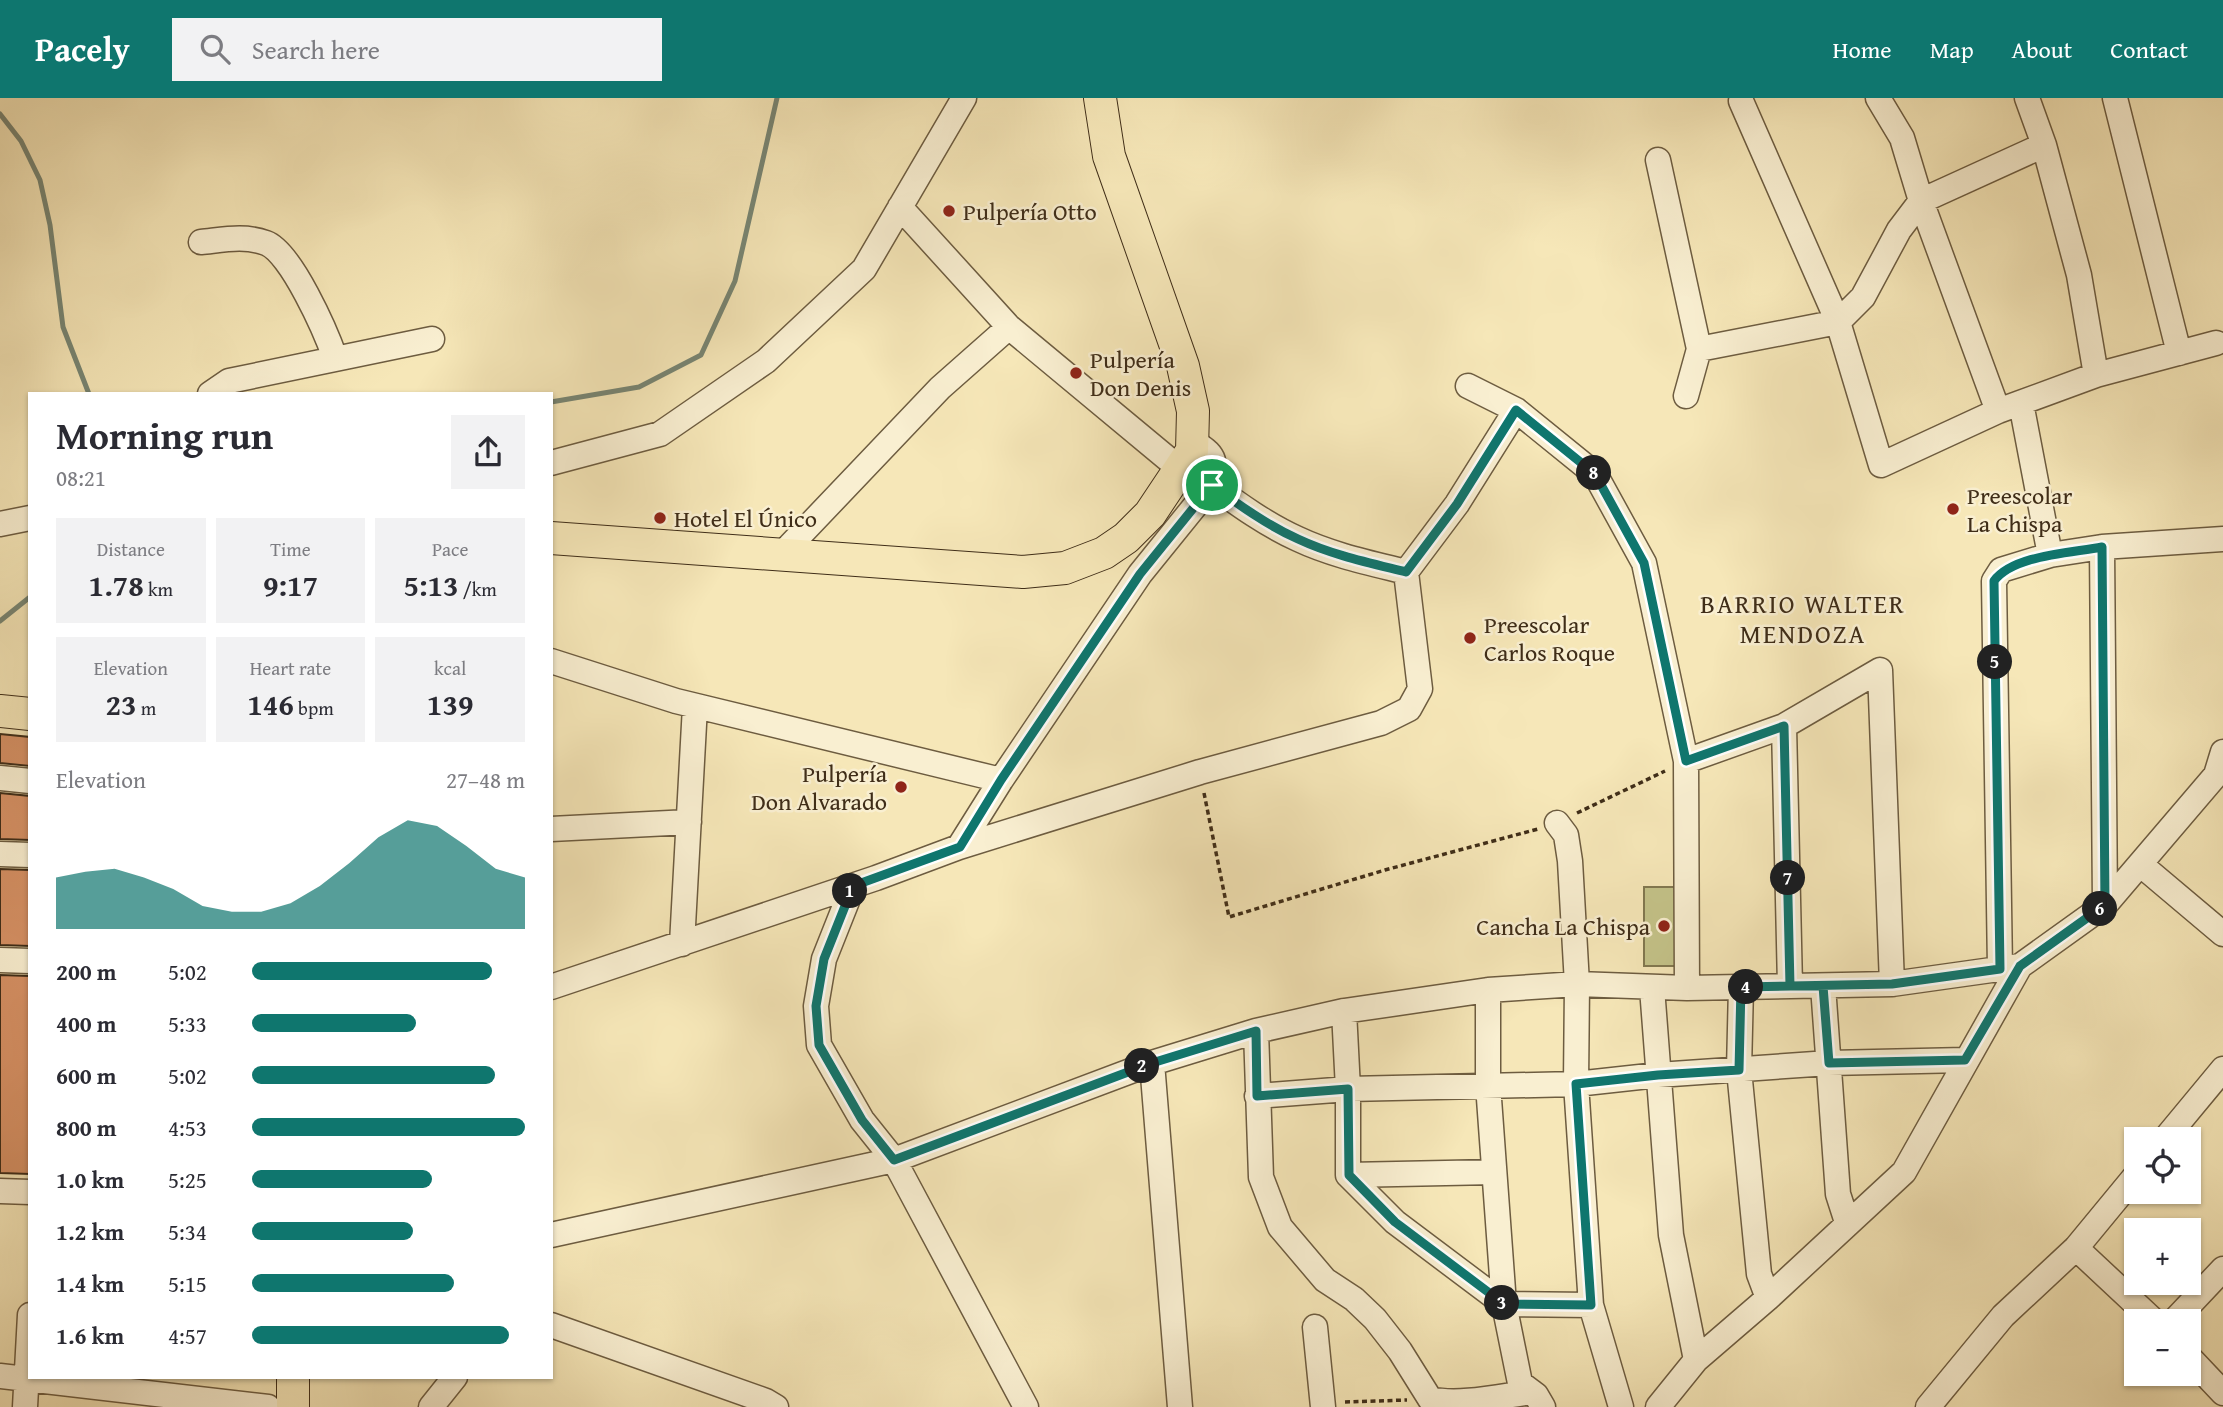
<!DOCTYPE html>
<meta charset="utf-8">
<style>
body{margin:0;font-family:"Gentium Book Plus",serif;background:#f2f2f3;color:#2b2b33;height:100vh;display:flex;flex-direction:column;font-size:26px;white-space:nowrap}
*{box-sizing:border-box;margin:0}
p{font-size:23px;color:#7c7c81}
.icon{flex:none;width:38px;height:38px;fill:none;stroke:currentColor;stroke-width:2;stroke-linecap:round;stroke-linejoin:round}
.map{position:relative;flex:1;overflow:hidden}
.side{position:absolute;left:28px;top:294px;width:525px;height:987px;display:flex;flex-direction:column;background:#fff;border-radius:0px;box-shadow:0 2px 5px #0004}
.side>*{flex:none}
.fabs{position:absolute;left:2124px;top:1029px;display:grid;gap:14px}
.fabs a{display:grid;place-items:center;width:77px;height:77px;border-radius:0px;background:#fff;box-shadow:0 2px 5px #0004;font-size:35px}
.pin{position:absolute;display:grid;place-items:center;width:60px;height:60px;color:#fff;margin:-30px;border:4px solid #fff;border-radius:50%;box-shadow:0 2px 7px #0007}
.km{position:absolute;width:35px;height:35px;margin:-18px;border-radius:50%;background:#222;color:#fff;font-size:19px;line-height:35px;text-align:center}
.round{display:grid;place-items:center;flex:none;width:74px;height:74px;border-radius:0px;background:#f2f2f3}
.summary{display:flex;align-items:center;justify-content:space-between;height:119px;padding:0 28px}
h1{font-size:38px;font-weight:800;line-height:52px}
.stats{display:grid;grid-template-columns:repeat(3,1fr);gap:10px;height:119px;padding:7px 28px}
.stats div{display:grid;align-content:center;border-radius:0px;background:#f2f2f3;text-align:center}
.stats b{font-size:30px;font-weight:800}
.stats small{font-size:19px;font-weight:400}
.stats p{font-size:19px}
.chart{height:196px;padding:14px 28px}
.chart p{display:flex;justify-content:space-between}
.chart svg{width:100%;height:126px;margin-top:7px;fill:#0f766e;opacity:.7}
ul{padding:0 28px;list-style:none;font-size:23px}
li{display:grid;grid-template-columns:112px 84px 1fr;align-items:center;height:52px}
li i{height:18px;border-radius:9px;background:#0f766e}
header{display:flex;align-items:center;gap:42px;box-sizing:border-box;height:98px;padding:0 35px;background:#0f766e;color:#fff}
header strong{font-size:33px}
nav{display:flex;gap:38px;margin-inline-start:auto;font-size:24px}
.search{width:490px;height:63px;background:#f2f2f3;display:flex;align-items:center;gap:18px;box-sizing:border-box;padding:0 24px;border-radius:0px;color:#7c7c81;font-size:26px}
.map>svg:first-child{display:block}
.green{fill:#c4c389;stroke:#827850;stroke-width:2}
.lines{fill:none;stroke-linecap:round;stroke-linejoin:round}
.stream{stroke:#778573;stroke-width:5}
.building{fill:#d59064;stroke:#3f2d18;stroke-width:2}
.minor-casing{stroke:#6d5c40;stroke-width:27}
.major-casing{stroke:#3f2d18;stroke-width:34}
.path{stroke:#3f2d18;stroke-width:3.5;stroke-dasharray:5 3.5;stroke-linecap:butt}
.minor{stroke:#f9efd1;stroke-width:24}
.major{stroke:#f6e7b8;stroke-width:32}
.route-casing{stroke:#fff;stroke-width:14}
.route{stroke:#0f766e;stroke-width:9}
.poi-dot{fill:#8f2418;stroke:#f9efd1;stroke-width:2.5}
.labels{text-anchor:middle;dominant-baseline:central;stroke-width:5;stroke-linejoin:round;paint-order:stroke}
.poi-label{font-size:24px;fill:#3f2d18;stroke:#f9efd1;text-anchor:start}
.neighbourhood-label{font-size:26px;letter-spacing:2px;fill:#3f2d18;stroke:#f9efd1}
</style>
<header>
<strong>Pacely</strong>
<div class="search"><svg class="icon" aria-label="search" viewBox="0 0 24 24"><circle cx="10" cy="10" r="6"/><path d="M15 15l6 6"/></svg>Search here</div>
<nav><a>Home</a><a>Map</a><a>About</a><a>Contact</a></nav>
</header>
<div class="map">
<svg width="2223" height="1309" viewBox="0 0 2223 1309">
<rect width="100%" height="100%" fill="#f6e7b8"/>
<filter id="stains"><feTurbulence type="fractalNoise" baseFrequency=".00286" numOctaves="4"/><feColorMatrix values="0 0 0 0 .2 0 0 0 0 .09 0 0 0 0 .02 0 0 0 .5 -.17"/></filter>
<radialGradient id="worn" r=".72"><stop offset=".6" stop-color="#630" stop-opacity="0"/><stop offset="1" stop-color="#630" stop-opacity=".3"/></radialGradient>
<path class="green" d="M1644 789H1683V868H1644Z"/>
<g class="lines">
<path class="stream" d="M0 16 21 43 40 82 50 127 63 229 89 296
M551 304 639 289 701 257 735 183 777 0
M0 523 30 499"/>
</g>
<path class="building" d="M0 636 30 639V668L0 665Z
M0 695 30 698V742L0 741Z
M0 771 30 772V848L0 847Z
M0 877 30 878V1076L0 1075Z"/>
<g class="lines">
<g class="minor-casing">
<path id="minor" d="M1878 0 1902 40 1921 103 1998 313
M2027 0 2044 47 2079 177 2096 277
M2115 0 2179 255
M1741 3 1838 224 1881 367 1998 313 2096 277 2216 245
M1658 62 1699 251 1686 298
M900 109 1009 229
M201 144C222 142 245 137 266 145 291 154 326 234 335 260
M1699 251 1838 224 1863 199 1899 132 1921 103 2044 47
M1468 288 1516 312 1595 376 1644 465 1686 663 1687 890
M210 296 229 283 432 241
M2021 305 2050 457
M1192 343C1215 357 1216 360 1212 387 1239 407 1267 427 1298 441 1332 457 1370 465 1406 474L1457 406 1516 312
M551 365 660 336 766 263 864 171 964 0
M0 426 30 420
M2102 449 2105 807
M781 457 940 290 1009 229 1180 371
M551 563 676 603 1001 682
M1784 628 1790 888
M1686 663 1784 628 1880 572 1892 886
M0 680 30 683
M1557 725 1566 737 1570 763 1577 886 1576 986 1591 1207 1621 1309
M551 731 689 724
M959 749 1001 682 1140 476 1212 387
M0 756 30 757
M2140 766 2216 677 2223 654
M853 788 824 861 816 908 819 947 862 1022 894 1062 1026 1309
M682 846 695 608
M0 862 30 863
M2000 871 1994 483 2001 472 2050 457 2102 449 2223 441
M1823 888 1838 1096 1847 1124
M551 889 876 780 959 749 1200 674 1381 625 1409 611 1420 591 1406 474
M1741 889 1739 972 1759 1176 1768 1200
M1652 890 1671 1137 1696 1262
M1488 892V987L1504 1206 1520 1285 1536 1297 1543 1309
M1344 913 1348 991V1077L1395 1124 1504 1206 1591 1207
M1256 933 1261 1079 1280 1129 1325 1182 1354 1201 1375 1221 1400 1253 1430 1301C1459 1308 1501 1298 1532 1294
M1152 965 1180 1309
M1257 998 1348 991 1576 986 1658 977 1829 965 1965 962
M2165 1041 2223 971
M1348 1077 1494 1074
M0 1093 30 1094
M551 1137 894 1062 1152 965 1256 933 1344 913 1488 892 1577 886 1687 890 1892 886 2020 868 2105 807 2140 766 2223 836
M2076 1150 2154 1223
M2174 1223 2223 1171
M551 1227 766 1303 776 1309
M1315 1229 1323 1309
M2189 1259 2223 1295
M0 1278 268 1309
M25 1309 30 1217
M431 1309 455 1279
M1658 1309 1696 1262 1768 1200 1904 1074 2020 868
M1928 1309 2003 1218 2076 1150 2137 1076"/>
</g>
<g class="major-casing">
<path id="major" d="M551 440 1023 474 1065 470 1104 455 1126 440 1150 416 1192 353 1193 313 1183 268 1109 58 1100 0
M0 613 30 616
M293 1309V1279"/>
</g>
<path class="path" d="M1204 695 1229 819 1385 772 1538 731
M1577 715 1665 673
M1345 1304 1407 1302"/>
<use href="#minor" class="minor"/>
<use href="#major" class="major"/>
</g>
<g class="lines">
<g class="route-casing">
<path id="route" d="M1212 387 1140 476 1001 682 960 749 853 788 824 861 816 908 819 947 862 1022 894 1062 1152 965 1256 933 1257 998 1348 991 1349 1077 1395 1124 1504 1206 1591 1207 1576 986 1658 977 1739 972 1741 889 1892 886 2000 871 1994 483C2013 457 2071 455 2102 449L2105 807 2020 868 1965 962 1829 965 1823 888H1790L1784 628 1686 663 1644 465 1595 376 1516 312 1457 406 1406 474C1370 465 1332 457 1298 441 1267 427 1239 407 1212 387"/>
</g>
<use href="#route" class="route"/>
</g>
<g class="poi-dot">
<circle cx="949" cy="113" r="7"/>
<circle cx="1076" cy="275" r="7"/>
<circle cx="1953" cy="411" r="7"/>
<circle cx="660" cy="420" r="7"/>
<circle cx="1470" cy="540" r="7"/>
<circle cx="901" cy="689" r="7"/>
<circle cx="1664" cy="828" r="7"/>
</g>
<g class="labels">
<g class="poi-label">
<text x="963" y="113">Pulpería Otto</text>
<text x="1090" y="261">Pulpería<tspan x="1090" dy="28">Don Denis</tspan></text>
<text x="1967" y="397">Preescolar<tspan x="1967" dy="28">La Chispa</tspan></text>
<text x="674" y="420">Hotel El Único</text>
<text x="1484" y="526">Preescolar<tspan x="1484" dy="28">Carlos Roque</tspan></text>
<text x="887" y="675" text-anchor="end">Pulpería<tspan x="887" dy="28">Don Alvarado</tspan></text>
<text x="1650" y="828" text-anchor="end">Cancha La Chispa</text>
</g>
<g class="neighbourhood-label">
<text x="1803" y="505">BARRIO WALTER<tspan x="1803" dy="30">MENDOZA</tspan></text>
</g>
</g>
<rect width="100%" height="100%" filter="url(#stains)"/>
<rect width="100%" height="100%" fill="url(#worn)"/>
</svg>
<div class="fabs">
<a><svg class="icon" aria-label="locate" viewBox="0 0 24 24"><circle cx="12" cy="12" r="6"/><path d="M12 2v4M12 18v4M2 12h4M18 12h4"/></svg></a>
<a>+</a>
<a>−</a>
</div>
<div class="pin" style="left:1212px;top:387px;background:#1e9e55"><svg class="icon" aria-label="arrive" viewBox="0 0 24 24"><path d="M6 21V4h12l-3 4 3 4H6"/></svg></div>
<b class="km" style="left:850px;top:793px">1</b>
<b class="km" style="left:1142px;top:968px">2</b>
<b class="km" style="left:1502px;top:1205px">3</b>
<b class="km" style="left:1746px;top:889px">4</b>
<b class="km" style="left:1995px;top:564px">5</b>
<b class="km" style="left:2100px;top:811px">6</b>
<b class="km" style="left:1788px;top:780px">7</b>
<b class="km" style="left:1594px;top:375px">8</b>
<section class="side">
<div class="summary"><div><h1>Morning run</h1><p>08:21</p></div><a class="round"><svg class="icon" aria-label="share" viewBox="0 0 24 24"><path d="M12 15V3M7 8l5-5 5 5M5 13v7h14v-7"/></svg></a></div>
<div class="stats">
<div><p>Distance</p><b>1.78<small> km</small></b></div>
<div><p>Time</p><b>9:17</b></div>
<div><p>Pace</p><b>5:13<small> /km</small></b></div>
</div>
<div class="stats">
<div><p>Elevation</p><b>23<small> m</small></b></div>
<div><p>Heart rate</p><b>146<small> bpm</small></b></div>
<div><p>kcal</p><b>139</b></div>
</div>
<div class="chart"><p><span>Elevation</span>27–48 m</p>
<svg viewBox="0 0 160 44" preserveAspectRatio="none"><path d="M0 44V26L10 24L20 23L30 26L40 30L50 36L60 38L70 38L80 35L90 29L100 21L110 12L120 6L130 8L140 15L150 23L160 26V44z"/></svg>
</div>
<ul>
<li><b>200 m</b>5:02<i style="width:88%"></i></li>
<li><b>400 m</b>5:33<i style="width:60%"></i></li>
<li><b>600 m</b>5:02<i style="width:89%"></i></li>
<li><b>800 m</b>4:53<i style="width:100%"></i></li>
<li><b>1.0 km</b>5:25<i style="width:66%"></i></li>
<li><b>1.2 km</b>5:34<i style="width:59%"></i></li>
<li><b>1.4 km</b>5:15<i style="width:74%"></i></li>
<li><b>1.6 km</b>4:57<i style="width:94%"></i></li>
</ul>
</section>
</div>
